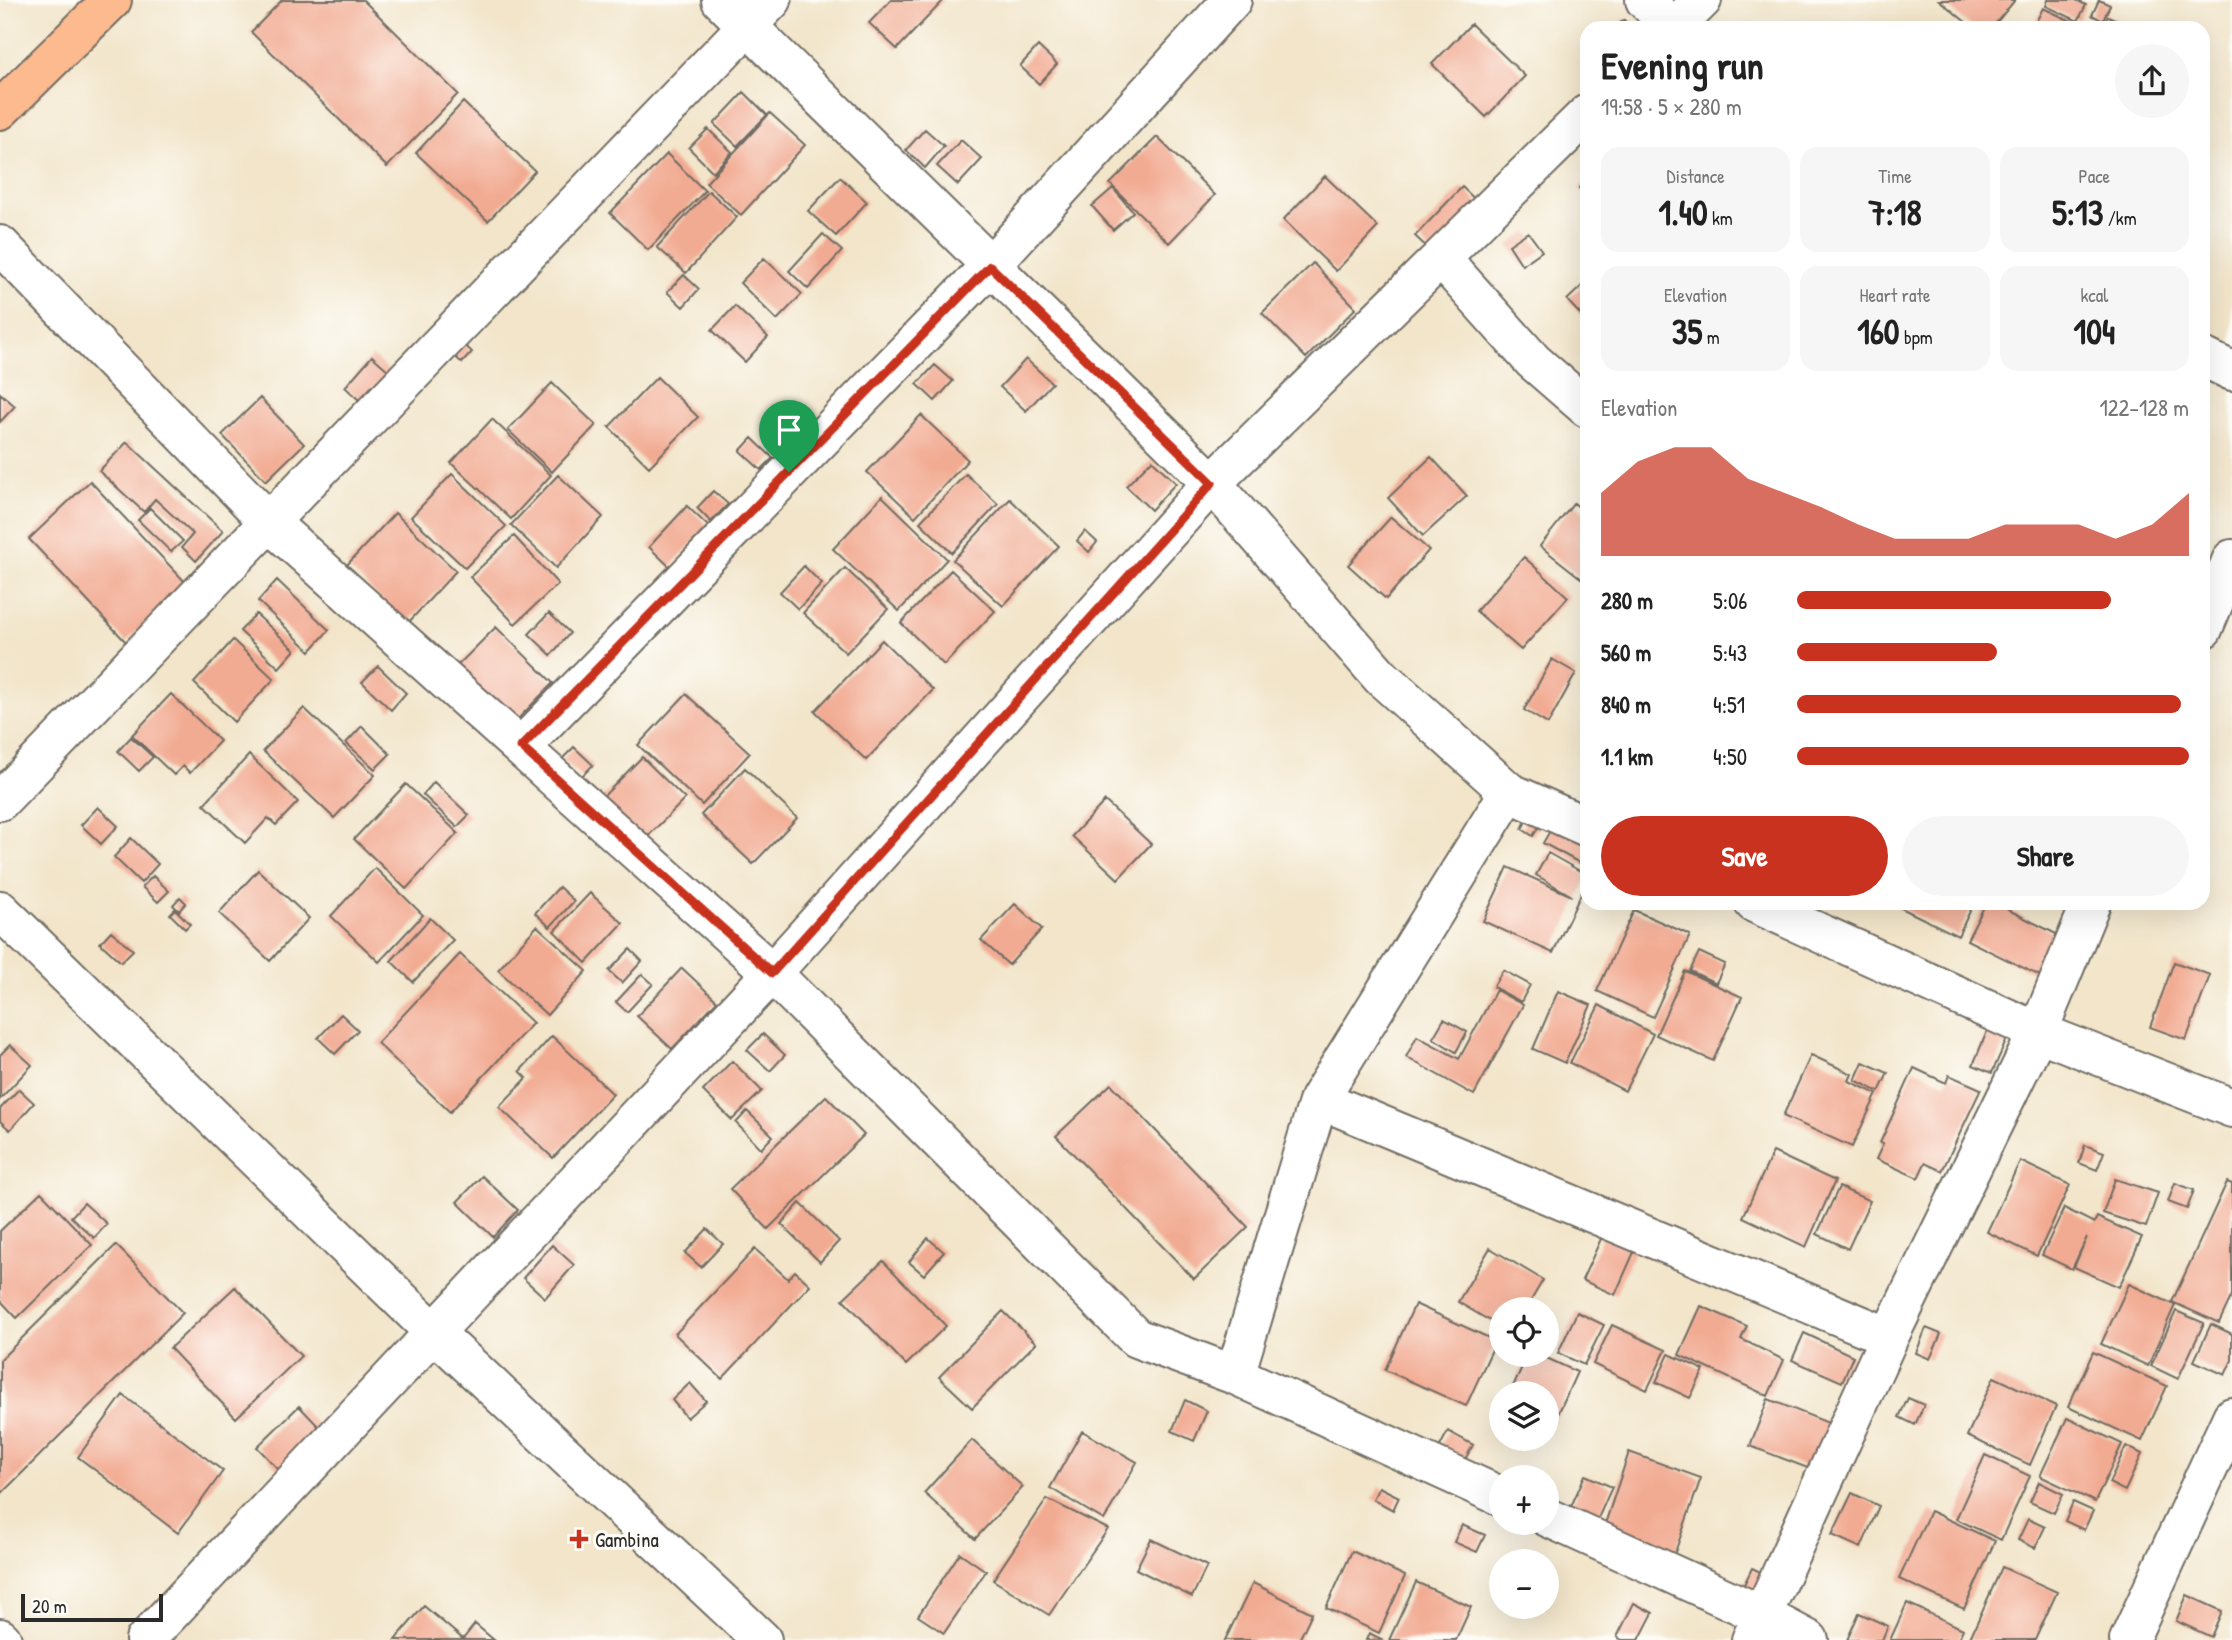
<!DOCTYPE html>
<meta charset="utf-8">
<style>
body{margin:0;font-family:"Patrick Hand",sans-serif;background:#f6f6f6;color:#222;height:100vh;display:flex;flex-direction:column;font-size:26px;white-space:nowrap}
*{box-sizing:border-box;margin:0}
p{font-size:23px;color:#767676}
.icon{flex:none;width:38px;height:38px;fill:none;stroke:currentColor;stroke-width:2;stroke-linecap:round;stroke-linejoin:round}
.map{position:relative;flex:1;overflow:hidden}
.sheet{position:absolute;left:1580px;top:21px;width:630px;height:889px;display:flex;flex-direction:column;background:#fff;border-radius:21px;box-shadow:0 7px 28px #0002}
.sheet>*{flex:none}
.controls{position:absolute;left:1489px;top:1297px;display:grid;gap:14px}
.controls a{display:grid;place-items:center;width:70px;height:70px;border-radius:50%;background:#fff;box-shadow:0 7px 28px #0002;font-size:35px}
.scale{position:absolute;left:21px;bottom:18px;width:142px;box-sizing:border-box;padding-left:7px;border:4px solid #2b2b2b;border-top:0;font-size:19px;line-height:24px;white-space:nowrap;color:#2b2b2b;-webkit-text-stroke:5px #fdfcf7;paint-order:stroke}
.pin{position:absolute;display:grid;place-items:center;width:60px;height:60px;color:#fff;margin:-72px -30px;border-radius:50% 50% 50% 0;rotate:-45deg;box-shadow:0 0 7px #0007}
.pin .icon{rotate:45deg}
.round{display:grid;place-items:center;flex:none;width:74px;height:74px;border-radius:37px;background:#f6f6f6}
.summary{display:flex;align-items:center;justify-content:space-between;height:119px;padding:0 21px}
h1{font-size:38px;font-weight:800;line-height:52px}
.figures{display:grid;grid-template-columns:repeat(3,1fr);gap:10px;height:119px;padding:7px 21px}
.figures div{display:grid;align-content:center;border-radius:18px;background:#f6f6f6;text-align:center}
.figures b{font-size:35px;font-weight:800}
.figures small{font-size:19px;font-weight:400}
.figures p{font-size:19px}
.chart{height:196px;padding:14px 21px}
.chart p{display:flex;justify-content:space-between}
.chart svg{width:100%;height:126px;margin-top:7px;fill:#c8321e;opacity:.7}
.button{display:flex;gap:14px;margin-top:auto;padding:14px 21px}
.button a{flex:1;height:80px;border-radius:42px;background:#c8321e;color:#fff;font-size:28px;font-weight:800;line-height:80px;text-align:center}
.button a+a{background:#f6f6f6;color:#222}
ul{padding:0 21px;list-style:none;font-size:23px}
li{display:grid;grid-template-columns:112px 84px 1fr;align-items:center;height:52px}
li i{height:18px;border-radius:9px;background:#c8321e}
.map>svg:first-child{display:block}
.building{fill:#f2ab93}
.lines{fill:none;stroke-linecap:round;stroke-linejoin:round}
.street-casing{stroke:#716c63;stroke-width:42}
.primary-casing{stroke:#716c63;stroke-width:42}
.street{stroke:#fff;stroke-width:38}
.primary{stroke:#fcba8e;stroke-width:38}
.route-casing{stroke:#fff;stroke-width:14}
.route{stroke:#c8321e;stroke-width:9}
.poi-dot{fill:#c8321e;stroke:#fdfcf7;stroke-width:2.5}
.labels{text-anchor:middle;dominant-baseline:central;stroke-width:6;stroke-linejoin:round;paint-order:stroke}
.poi-label{font-size:21px;fill:#2b2b2b;stroke:#fdfcf7;text-anchor:start}
</style>
<div class="map">
<svg width="2232" height="1640" viewBox="0 0 2232 1640">
<rect width="100%" height="100%" fill="#fdfcf7"/>
<filter id="ink" filterUnits="userSpaceOnUse"><feTurbulence type="fractalNoise" baseFrequency=".0143" numOctaves="2"/><feDisplacementMap in="SourceGraphic" scale="14" xChannelSelector="R" yChannelSelector="G"/><feConvolveMatrix kernelMatrix="1 2 1 2 8 2 1 2 1" color-interpolation-filters="sRGB"/></filter>
<filter id="wash" filterUnits="userSpaceOnUse"><feTurbulence type="fractalNoise" baseFrequency=".00686" numOctaves="4" result="noise"/><feDisplacementMap in="SourceGraphic" scale="28" xChannelSelector="R" yChannelSelector="G"/><feGaussianBlur stdDeviation="1.57" result="paint"/><feColorMatrix in="noise" values="0 0 0 0 0 0 0 0 0 0 0 0 0 0 0 0 0 1.4 0 .05"/><feComposite in="paint" operator="in"/></filter>
<g filter="url(#wash)">
<rect width="100%" height="100%" fill="#f2e5ca"/>
<g id="blocks">
<path class="building" d="M282 0H363L458 94 387 167 251 32Z
M891 0H944L897 49 869 23Z
M1939 0H2015L1992 28H1973Z
M2048 0H2076L2086 5 2078 21 2046 6Z
M2099 0 2110 5 2103 21 2092 15Z
M2043 8 2086 28H2033Z
M2108 16 2134 28H2102Z
M1624 20 1631 28H1614Z
M1471 24 1525 76 1486 117 1432 64Z
M1038 46 1057 64 1039 84 1020 66Z
M744 92 767 115 737 146 714 124Z
M463 102 535 171 488 221 416 153Z
M770 113 805 145 741 215 706 183Z
M708 129 732 152 713 172 689 148Z
M925 129 944 146 925 168 906 150Z
M1157 137 1215 195 1169 243 1110 184Z
M961 140 982 159 958 185 937 166Z
M667 154 705 191 648 250 610 213Z
M1325 176 1378 227 1336 271 1283 220Z
M840 177 867 202 836 236 808 211Z
M1587 180V197L1579 188Z
M1462 187 1483 207 1436 256 1415 236Z
M1113 188 1133 212 1113 230 1092 206Z
M709 191 737 217 686 273 657 247Z
M1528 232 1542 251 1522 265 1509 245Z
M823 234 842 251 808 289 789 271Z
M764 258 802 294 777 320 740 283Z
M1313 263 1356 308 1306 358 1262 313Z
M684 275 699 289 683 307 667 292Z
M1587 281V322L1567 300Z
M735 306 768 337 745 362 712 330Z
M456 337 472 352 462 363 446 348Z
M372 356 389 371 361 402 345 387Z
M1026 359 1052 383 1026 411 1000 387Z
M935 365 953 381 935 401 917 384Z
M657 377 698 417 649 467 609 427Z
M552 383 596 425 552 472 508 430Z
M0 393 15 406 0 422Z
M260 398 304 444 266 481 222 435Z
M921 415 968 460 915 517 867 472Z
M492 419 551 475 511 519 451 463Z
M752 438 773 458 761 470 740 451Z
M127 442 223 531 196 561 182 547 193 534 155 499 144 512 99 471Z
M1431 457 1467 496 1423 536 1388 498Z
M1152 460 1176 483 1151 510 1126 486Z
M452 474 506 526 465 568 411 517Z
M966 474 998 504 952 553 920 522Z
M558 475 603 517 556 568 511 525Z
M90 481 187 584 126 642 29 539Z
M713 491 728 504 711 522 697 508Z
M882 496 947 559 899 611 833 549Z
M1010 499 1059 546 1003 606 953 560Z
M1574 503 1587 514V583L1540 546Z
M687 506 708 526 670 567 649 547Z
M150 508 183 541 171 552 138 520Z
M395 513 456 571 407 624 346 566Z
M1391 517 1429 550 1386 599 1348 565Z
M1085 531 1097 542 1089 552 1077 541Z
M514 536 558 584 515 624 470 577Z
M1524 557 1568 597 1521 650 1476 611Z
M804 566 822 584 798 609 780 592Z
M845 568 888 609 846 653 803 613Z
M951 570 995 611 944 665 901 623Z
M277 580 329 630 310 651 258 601Z
M549 613 570 633 551 655 529 634Z
M256 614 295 650 279 668 240 631Z
M496 627 553 683 509 728 451 672Z
M233 640 274 679 234 722 194 683Z
M882 640 933 690 866 760 815 711Z
M1552 659 1576 673 1548 724 1524 710Z
M378 666 406 693 391 710 362 682Z
M171 694 220 741 190 773 183 766 174 775 132 735Z
M686 694 750 753 702 805 638 745Z
M304 708 375 775 334 818 263 751Z
M362 726 390 754 375 769 346 743Z
M131 737 153 757 139 771 118 751Z
M574 747 593 765 581 777 562 759Z
M249 755 298 802 276 825 268 818 245 843 204 804Z
M642 757 685 799 637 847 595 805Z
M745 768 797 818 753 864 701 815Z
M434 782 469 815 457 827 423 795Z
M406 784 458 833 406 889 354 839Z
M1105 801 1151 844 1118 879 1072 836Z
M98 807 118 826 101 844 81 825Z
M1527 819 1539 826 1533 836 1522 829Z
M1555 822 1587 839V867L1543 843Z
M131 838 158 864 141 883 114 857Z
M1548 853 1587 875V881L1553 953 1483 921 1508 867 1572 896 1536 875Z
M375 868 423 915 379 962 331 916Z
M258 870 309 918 270 961 219 913Z
M153 876 169 891 158 902 142 887Z
M559 887 574 901 550 927 535 913Z
M590 893 623 923 586 963 554 931Z
M180 897 186 903 179 911 173 905Z
M1891 903H1974L1958 936Z
M1986 903H1995L2062 937 2042 977 1967 940Z
M1015 904 1042 929 1009 965 981 940Z
M175 909 190 924 185 929 170 914Z
M1634 910 1690 935 1653 1017 1597 991Z
M430 918 453 940 413 982 391 961Z
M537 926 587 971 547 1015 498 970Z
M111 931 133 950 121 962 100 943Z
M630 949 642 961 622 983 609 971Z
M1699 952 1725 964 1716 983 1690 971Z
M460 954 533 1023 450 1112 377 1043Z
M2174 962 2210 975 2186 1040 2150 1027Z
M682 968 717 1001 672 1049 637 1016Z
M1503 970 1530 985 1521 1002 1493 987Z
M1685 971 1742 997 1713 1061 1656 1035Z
M642 974 653 984 627 1012 616 1002Z
M1496 990 1523 1005 1474 1095 1406 1057 1417 1036 1459 1059Z
M1558 991 1591 1005 1565 1063 1533 1049Z
M1599 1005 1653 1034 1625 1091 1570 1063Z
M341 1014 358 1030 335 1054 318 1038Z
M1444 1019 1467 1032 1456 1052 1433 1038Z
M1988 1029 2007 1039 1992 1073 1973 1065Z
M763 1034 785 1055 770 1071 747 1050Z
M552 1036 613 1094 553 1158 499 1107 527 1078 520 1071Z
M10 1045 32 1065 0 1099V1055Z
M1811 1055 1852 1074 1849 1081 1877 1094 1852 1147 1783 1116Z
M732 1061 762 1091 732 1120 703 1091Z
M1863 1062 1888 1073 1879 1092 1855 1080Z
M1914 1068 1946 1083 1949 1075 1981 1089 1942 1171 1925 1163 1918 1178 1876 1159 1883 1144 1880 1143Z
M1111 1084 1248 1227 1194 1279 1056 1136Z
M19 1089 34 1103 10 1130 0 1121V1109Z
M826 1096 864 1135 768 1229 730 1189Z
M747 1111 773 1136 761 1149 736 1123Z
M2085 1145 2104 1152 2097 1170 2079 1163Z
M1773 1152 1835 1181 1806 1247 1743 1217Z
M2020 1161 2070 1185 2037 1256 1987 1232Z
M482 1176 518 1210 493 1237 457 1202Z
M2115 1179 2158 1193 2146 1227 2103 1213Z
M2227 1182 2232 1184V1295L2219 1323 2172 1302Z
M2175 1183 2194 1190 2187 1209 2168 1202Z
M1839 1187 1870 1201 1848 1249 1817 1234Z
M41 1192 92 1245 17 1318 0 1300V1231Z
M84 1203 107 1224 94 1238 71 1217Z
M800 1203 839 1241 820 1262 781 1224Z
M2064 1208 2094 1223 2097 1217 2142 1237 2119 1287 2074 1267 2087 1237 2072 1269 2042 1255Z
M1606 1228 1638 1243 1615 1295 1582 1280Z
M707 1229 723 1244 701 1267 685 1253Z
M928 1238 944 1252 924 1275 909 1262Z
M116 1245 183 1313 0 1495V1360Z
M552 1245 574 1265 545 1298 523 1278Z
M1490 1248 1543 1280 1526 1309H1502V1328L1458 1302Z
M755 1249 788 1279 795 1271 810 1285 722 1379 675 1334Z
M883 1261 946 1326 906 1365 843 1299Z
M2129 1284 2175 1305 2148 1366 2101 1344Z
M235 1287 301 1356 236 1418 170 1348Z
M1415 1304 1496 1341 1466 1406 1385 1370Z
M1701 1306 1747 1326 1741 1339 1784 1360 1768 1396 1679 1355Z
M1003 1311 1036 1343 972 1408 939 1377Z
M2176 1311 2204 1323 2178 1379 2151 1366Z
M1577 1312 1604 1325 1584 1365 1558 1353Z
M2211 1324 2232 1334V1360L2225 1375 2194 1361Z
M1612 1325 1666 1350 1647 1390 1593 1364Z
M1926 1328 1941 1334 1930 1359 1916 1353Z
M1804 1333 1853 1356 1842 1382 1792 1360Z
M2093 1352 2167 1386 2142 1441 2068 1407Z
M1528 1354H1538L1577 1372 1554 1423 1547 1419V1393H1510Z
M1669 1354 1704 1370 1690 1398 1656 1382Z
M1994 1377 2056 1406 2030 1465 1967 1436Z
M690 1383 706 1401 687 1418 672 1400Z
M123 1395 223 1471 178 1533 78 1457Z
M1908 1398 1924 1405 1915 1425 1899 1417Z
M1768 1399 1836 1426 1818 1472 1750 1446Z
M1185 1400 1207 1411 1194 1441 1172 1431Z
M299 1406 321 1429 279 1470 257 1447Z
M2067 1418 2122 1444 2095 1502 2040 1476Z
M1082 1431 1137 1462 1104 1520 1050 1488Z
M1448 1431 1473 1445 1462 1465 1437 1452Z
M972 1440 1023 1487 975 1539 924 1493Z
M2126 1446 2142 1454 2125 1491 2109 1483Z
M1629 1452 1701 1478 1674 1555 1603 1530Z
M1985 1455 2030 1476 2001 1540 1956 1519Z
M1585 1475 1612 1487 1596 1523 1569 1511Z
M2039 1482 2063 1494 2054 1513 2030 1502Z
M1379 1487 1399 1497 1393 1510 1373 1499Z
M1852 1493 1879 1506 1861 1548 1832 1535Z
M1047 1499 1108 1529 1049 1615 993 1580Z
M2073 1502 2093 1511 2084 1530 2065 1521Z
M1930 1511 1995 1541 1964 1609 1899 1579Z
M2028 1519 2045 1527 2035 1548 2018 1540Z
M1462 1525 1485 1535 1477 1552 1454 1542Z
M1151 1539 1207 1566 1192 1597 1136 1569Z
M1352 1551 1405 1576 1379 1633 1326 1608Z
M960 1553 986 1571 944 1633 918 1616Z
M2002 1567 2057 1592 2035 1640H1969Z
M1752 1568 1771 1577 1760 1602 1740 1593Z
M1416 1582 1471 1607 1456 1640H1389Z
M1253 1583 1312 1613 1299 1640H1225Z
M2187 1595 2222 1611 2211 1637 2176 1621Z
M1634 1603 1653 1613 1639 1640H1622L1617 1637Z
M1907 1603 1963 1629 1958 1640H1890Z
M424 1606 463 1639 475 1624 494 1640H395Z
M1859 1613 1888 1626 1882 1640H1847Z
M1369 1633 1383 1640H1366Z"/>
</g>
</g>
<g filter="url(#ink)">
<use href="#blocks" fill-opacity="0" stroke="#716c63" stroke-width="2"/>
<g class="lines">
<g class="street-casing">
<path id="street" d="M721 0 1212 483 1381 677 1509 792 1587 827
M1645 0 1673 28
M1674 28 1702 0
M0 245 269 522 772 973 1136 1338 1235 1375 1502 1497
M1441 258 1533 361 1587 408
M2203 357 2232 371
M2203 629 2232 559
M521 747 990 266 1232 0
M0 801 772 0
M1754 903 2038 1032 2232 1108
M0 910 435 1333 762 1640
M1319 1099 1889 1337
M1235 1375 1319 1099 1509 792
M1547 1517 1762 1615 1809 1640
M0 1638 2 1640
M145 1640 772 973 1212 483 1587 114
M1751 1640 1889 1337 2038 1032 2091 903
M2129 1640 2232 1417"/>
</g>
<g class="primary-casing">
<path id="primary" d="M0 110 112 0"/>
</g>
<use href="#street" class="street"/>
<use href="#primary" class="primary"/>
</g>
</g>
<g class="lines" filter="url(#ink)">
<g class="route-casing">
<path id="route" d="M990 266 1212 483 772 973 521 747Z"/>
</g>
<use href="#route" class="route"/>
</g>
<path class="poi-dot" d="M575.5 1528.5h7v7h7v7h-7v7h-7v-7h-7v-7h7z"/>
<g class="labels">
<g class="poi-label">
<text x="595" y="1539">Gambina</text>
</g>
</g>
</svg>
<div class="controls">
<a><svg class="icon" aria-label="locate" viewBox="0 0 24 24"><circle cx="12" cy="12" r="6"/><path d="M12 2v4M12 18v4M2 12h4M18 12h4"/></svg></a>
<a><svg class="icon" aria-label="layers" viewBox="0 0 24 24"><path d="M12 4l9 5-9 5-9-5zM3 14l9 5 9-5"/></svg></a>
<a>+</a>
<a>−</a>
</div>
<div class="scale">20 m</div>
<div class="pin" style="left:789px;top:472px;background:#1e9e55"><svg class="icon" aria-label="arrive" viewBox="0 0 24 24"><path d="M6 21V4h12l-3 4 3 4H6"/></svg></div>
<section class="sheet">
<div class="summary"><div><h1>Evening run</h1><p>19:58 · 5 × 280 m</p></div><a class="round"><svg class="icon" aria-label="share" viewBox="0 0 24 24"><path d="M12 15V3M7 8l5-5 5 5M5 13v7h14v-7"/></svg></a></div>
<div class="figures">
<div><p>Distance</p><b>1.40<small> km</small></b></div>
<div><p>Time</p><b>7:18</b></div>
<div><p>Pace</p><b>5:13<small> /km</small></b></div>
</div>
<div class="figures">
<div><p>Elevation</p><b>35<small> m</small></b></div>
<div><p>Heart rate</p><b>160<small> bpm</small></b></div>
<div><p>kcal</p><b>104</b></div>
</div>
<div class="chart"><p><span>Elevation</span>122–128 m</p>
<svg viewBox="0 0 160 44" preserveAspectRatio="none"><path d="M0 44V22L10 11L20 6L30 6L40 17L50 22L60 27L70 33L80 38L90 38L100 38L110 33L120 33L130 33L140 38L150 33L160 22V44z"/></svg>
</div>
<ul>
<li><b>280 m</b>5:06<i style="width:80%"></i></li>
<li><b>560 m</b>5:43<i style="width:51%"></i></li>
<li><b>840 m</b>4:51<i style="width:98%"></i></li>
<li><b>1.1 km</b>4:50<i style="width:100%"></i></li>
</ul>
<div class="button"><a>Save</a><a>Share</a></div>
</section>
</div>
